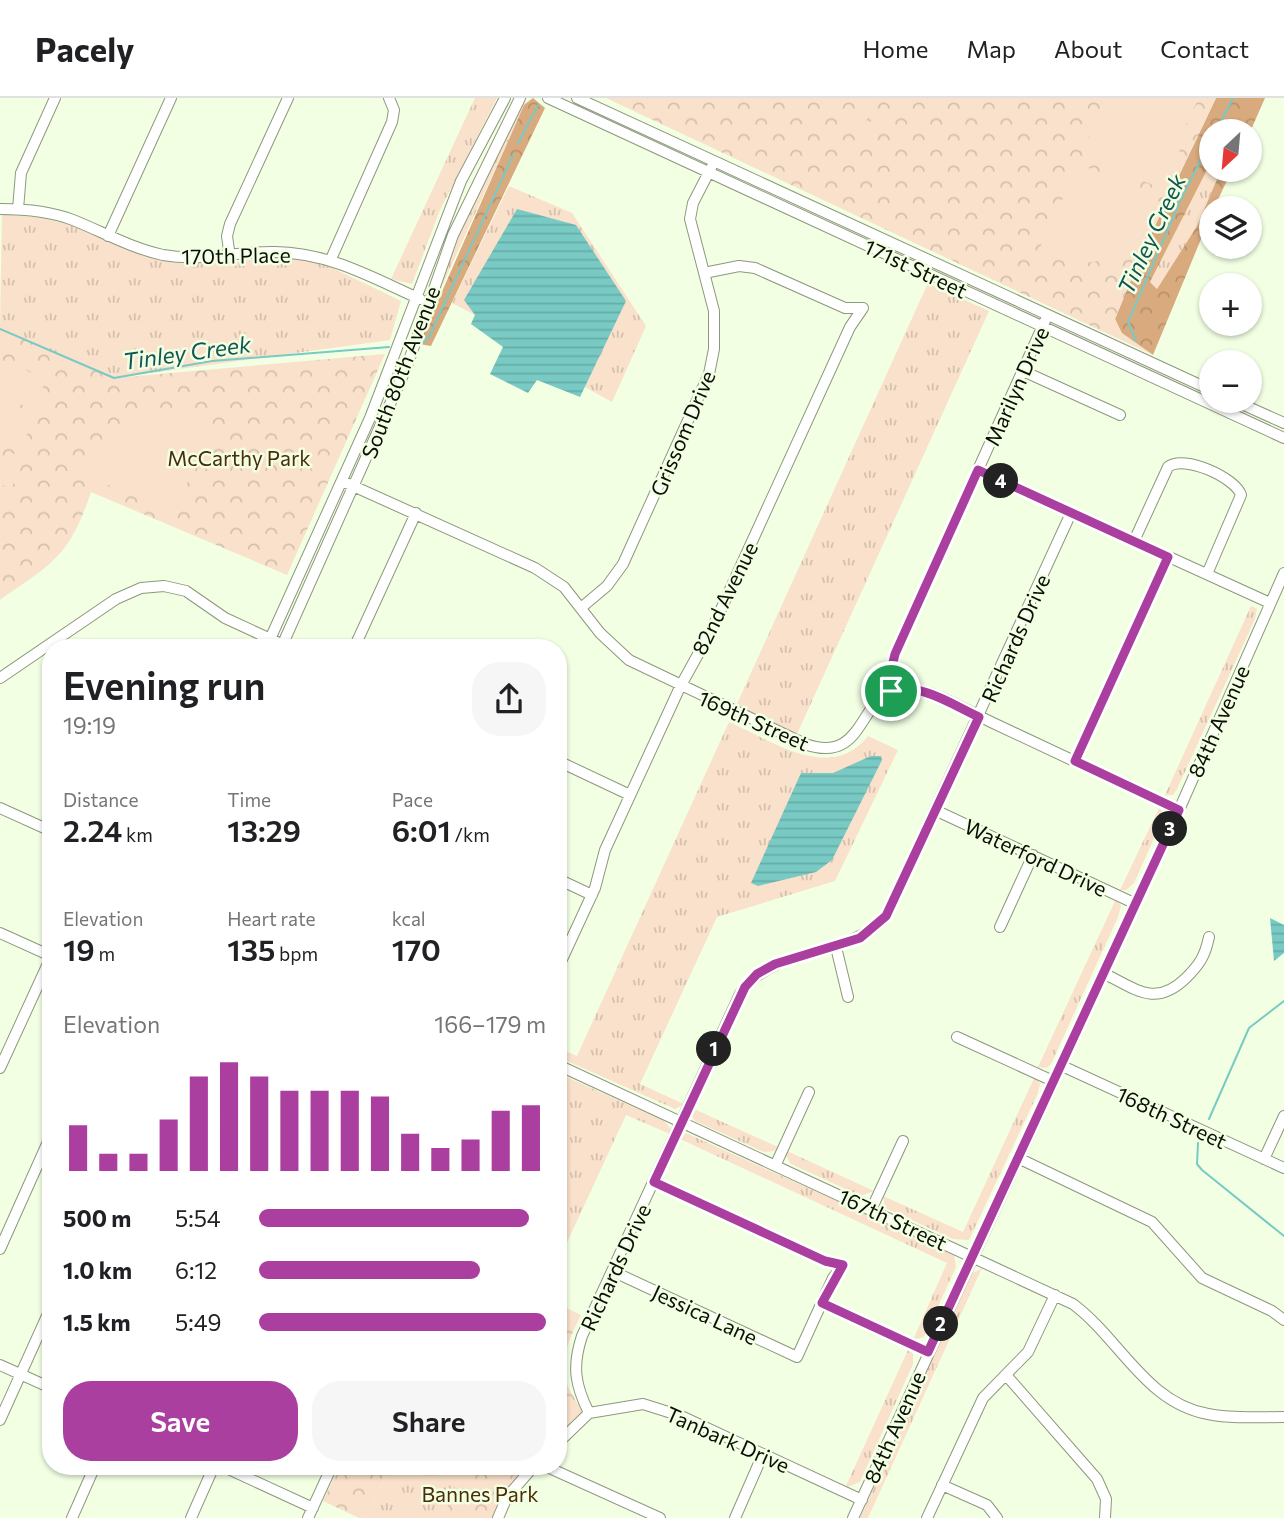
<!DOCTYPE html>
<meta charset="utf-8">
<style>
body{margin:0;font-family:Commissioner,sans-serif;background:#f6f6f6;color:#202124;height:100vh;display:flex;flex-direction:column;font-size:26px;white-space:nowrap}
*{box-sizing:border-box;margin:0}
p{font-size:23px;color:#757577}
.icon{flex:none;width:38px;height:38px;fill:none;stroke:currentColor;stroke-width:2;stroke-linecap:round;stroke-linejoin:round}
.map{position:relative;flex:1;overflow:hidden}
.sheet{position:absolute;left:42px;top:541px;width:525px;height:836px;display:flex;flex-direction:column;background:#fff;border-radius:28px;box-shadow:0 2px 5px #0004}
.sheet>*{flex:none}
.needle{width:46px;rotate:206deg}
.tools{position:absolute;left:1199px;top:21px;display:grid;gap:14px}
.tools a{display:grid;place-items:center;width:63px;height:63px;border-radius:50%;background:#fff;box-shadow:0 2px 5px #0004;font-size:35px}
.pin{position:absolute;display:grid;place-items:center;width:60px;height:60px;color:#fff;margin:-30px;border:4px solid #fff;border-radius:50%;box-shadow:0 2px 7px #0007}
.km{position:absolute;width:35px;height:35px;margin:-18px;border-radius:50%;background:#222;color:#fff;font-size:19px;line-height:35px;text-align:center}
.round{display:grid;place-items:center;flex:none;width:74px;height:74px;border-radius:28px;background:#f6f6f6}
.head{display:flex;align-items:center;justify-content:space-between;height:119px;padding:0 21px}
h1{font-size:38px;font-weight:600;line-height:52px}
.stats{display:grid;grid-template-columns:repeat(3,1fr);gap:10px;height:119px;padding:7px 21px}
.stats div{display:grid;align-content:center}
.stats b{font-size:30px;font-weight:600}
.stats small{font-size:19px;font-weight:400}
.stats p{font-size:19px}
.chart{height:196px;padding:14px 21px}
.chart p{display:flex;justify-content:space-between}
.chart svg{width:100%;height:126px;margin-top:7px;stroke:#aa3fa0;stroke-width:6}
.action{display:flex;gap:14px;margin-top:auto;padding:14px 21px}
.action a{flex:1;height:80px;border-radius:28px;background:#aa3fa0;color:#fff;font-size:28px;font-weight:600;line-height:80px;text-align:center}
.action a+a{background:#f6f6f6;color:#202124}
ul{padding:0 21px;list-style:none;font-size:23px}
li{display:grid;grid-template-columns:112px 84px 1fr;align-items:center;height:52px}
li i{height:18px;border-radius:9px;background:#aa3fa0}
header{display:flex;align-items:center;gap:42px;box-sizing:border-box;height:98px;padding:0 35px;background:#fff;border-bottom:2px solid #e0e0e0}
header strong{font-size:33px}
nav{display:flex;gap:38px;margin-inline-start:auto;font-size:24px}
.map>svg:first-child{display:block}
.grass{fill:url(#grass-tufts)}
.forest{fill:url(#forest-crowns)}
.park{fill:url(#park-crowns)}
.pitch{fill:#f9e1cb}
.water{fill:url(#water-rules)}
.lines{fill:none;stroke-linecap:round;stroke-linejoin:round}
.stream{stroke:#79cac4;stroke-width:2}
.minor-casing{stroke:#8d987e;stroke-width:12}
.minor{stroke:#fff;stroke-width:10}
.route-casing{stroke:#fff;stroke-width:14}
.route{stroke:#aa3fa0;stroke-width:9}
.labels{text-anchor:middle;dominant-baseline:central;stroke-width:5;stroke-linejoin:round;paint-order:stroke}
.street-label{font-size:21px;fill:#0a0e06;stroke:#f2ffe3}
.park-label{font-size:21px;fill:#4b2c08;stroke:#f2ffe3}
.water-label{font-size:23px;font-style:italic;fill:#105753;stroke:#f2ffe3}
</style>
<header>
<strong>Pacely</strong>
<nav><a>Home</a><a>Map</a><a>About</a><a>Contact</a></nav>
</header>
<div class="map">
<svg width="1284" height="1420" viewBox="0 0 1284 1420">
<defs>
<pattern id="grass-tufts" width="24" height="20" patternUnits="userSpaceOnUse" patternTransform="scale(1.75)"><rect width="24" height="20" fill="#f9e1cb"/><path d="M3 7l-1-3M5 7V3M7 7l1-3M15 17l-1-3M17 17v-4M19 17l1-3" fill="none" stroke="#d4c0ad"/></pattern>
<pattern id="forest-crowns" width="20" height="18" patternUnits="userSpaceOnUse" patternTransform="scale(1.75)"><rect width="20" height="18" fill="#d8aa7e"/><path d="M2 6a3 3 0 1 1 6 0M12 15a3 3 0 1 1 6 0" fill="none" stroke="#b8916b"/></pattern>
<pattern id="park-crowns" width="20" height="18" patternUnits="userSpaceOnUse" patternTransform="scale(1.75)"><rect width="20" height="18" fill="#f9e1cb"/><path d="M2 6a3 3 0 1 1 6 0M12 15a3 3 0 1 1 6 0" fill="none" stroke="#d4c0ad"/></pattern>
<pattern id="water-rules" width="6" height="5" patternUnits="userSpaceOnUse" patternTransform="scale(1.75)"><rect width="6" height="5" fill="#79cac4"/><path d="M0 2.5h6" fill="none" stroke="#67aca7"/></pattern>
</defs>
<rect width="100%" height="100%" fill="#f2ffe3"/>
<path class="grass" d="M475 0H497L440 112 412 186 391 181Z
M532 0 524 8 432 210 457 134 518 11Z
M1211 64V72H1221L1197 128 1157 191 1150 184Z
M509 88 572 115 646 228 612 304 471 226 475 217 452 205Z
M2 116 43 120 70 127 136 155 176 165H231L271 158 318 163 401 203 390 242 114 280 0 231Z
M928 185 989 213 797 636 736 608Z
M1251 508 1257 511 1255 521 1177 691 1173 697H1165Z
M729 624C771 642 831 686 868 638L898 652 835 783 717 819 640 986 684 1006 675 1011 558 959V950L577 958Z
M1160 708 1163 720 1134 785 1126 792H1120Z
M1116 801 1121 808 1118 819 1051 966 1047 970 1038 969Z
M558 975 664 1023 671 1031 670 1036 626 1017 558 1164V998L563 988 558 985Z
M1035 978 1040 986 1038 995 969 1142 953 1141 885 1110 883 1098 963 1134Z
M692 1010 778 1049 775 1053 764 1054 695 1023 692 1019Z
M686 1035 954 1156 956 1169 924 1239 913 1242 947 1165 680 1041Z
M787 1053 874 1093 861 1098 791 1066 786 1058Z
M982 1170 868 1420H860L971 1176Z
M908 1252 913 1256V1266L860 1384 845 1390Z
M390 1369H465L442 1420H366Z"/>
<path class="forest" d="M533 0 545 10 431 248 419 246 524 7Z
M1216 0H1265L1250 34 1211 33V64L1150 184 1157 191 1197 128 1221 72H1232L1214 110H1211V117L1153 257 1121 235 1115 221 1142 155Z"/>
<path class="park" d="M606 0H1216L1142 155 1115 221 1122 235 1153 257Z
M0 231 114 280 385 256 287 477 91 394C69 459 54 464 0 502Z
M558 1206 581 1217C572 1235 560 1259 565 1280 567 1290 577 1303 582 1314L558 1338Z
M339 1369H390L366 1420H359L323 1403Z
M465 1369H530L494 1420H442Z"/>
<path class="pitch" d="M1107 0H1199L1179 40 1180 69 1172 95 1089 60 1084 49Z
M861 5 872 10 861 34 850 29Z
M876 12 887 17 876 41 865 35Z
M1087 69 1165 106C1145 141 1114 170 1069 164 1059 163 1048 157 1038 154L1075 74Z
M9 264 46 282 33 312 0 297V286Z
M0 309 33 323 21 350 0 341Z
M147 313 180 315 213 329 173 416 86 377C100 342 111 326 147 313Z
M10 354 25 361 11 391 0 386V375Z"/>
<path class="water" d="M517 111 576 127 626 203 580 299 537 282 528 295 490 276 503 249 471 226 475 217 464 202Z
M871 658H881L882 662 832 762 816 774 758 788 751 785 801 675H833Z
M1270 820 1284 827V855L1274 863Z"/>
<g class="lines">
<path class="stream" d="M1216 33 1233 0
M518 45 538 7
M0 231 114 280 212 263 389 249
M1136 243 1128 224 1181 101 1211 42
M423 245 429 239 513 57
M1209 1021 1249 930 1284 903
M1198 1045 1197 1066 1202 1072 1284 1138"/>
<g class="minor-casing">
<path id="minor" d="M548 0 1284 340
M577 0 1211 292
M0 111C25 111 50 113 73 122 103 134 131 150 163 157 202 164 236 153 275 154 330 155 371 179 420 201
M18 111 21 75 55 0
M108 138 171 0
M230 159 227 138 230 126 288 0
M331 161 392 24 394 12 389 0
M704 175 739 168 755 170 845 210H863
M1023 273 1120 317
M1235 303 1284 325
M978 372 1270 505
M342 383 535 470 564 489 600 535 629 562 805 646C869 669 857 588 907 590 934 592 966 612 991 624 1053 653 1116 683 1179 712
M1134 443 1168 369C1184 356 1236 380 1241 397L1207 476
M582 509 607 488 623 466 709 276 714 251V213L690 121 693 105 711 70
M266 550 370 320 461 83 505 0
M281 550 407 268 453 137 520 0
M354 550 416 415
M0 580 116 501 141 490 164 488 186 493 225 520 277 544
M891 593 890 577 895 556 1045 223
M558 663 630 697
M1075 663 1168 459
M0 710 51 733
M937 713 1136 806
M558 781 592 797
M1000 829 1033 757
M0 835 51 858
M836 849 848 899
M558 870 595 790 605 752 680 589 712 531 850 229 863 210
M1103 875C1136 891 1155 910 1186 880 1200 866 1205 858 1209 839
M957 939 1053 983
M558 967 1073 1206C1120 1241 1146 1305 1208 1316 1233 1321 1259 1319 1284 1319
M1060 967 1284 1070
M0 970 51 859
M1018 1060 1152 1124 1202 1180 1272 1213 1284 1222
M1264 1061 1284 1018
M776 1066 809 994
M872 1110 903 1043
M0 1151 51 1037
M612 1173 797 1259 833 1180 843 1167 825 1163 654 1084
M822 1205 928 1254
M0 1267 51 1290
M1006 1277 1097 1381 1106 1401 1105 1420
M589 1315C575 1287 572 1268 582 1238L740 896C775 845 846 863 886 818L1071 415
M0 1322 51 1209
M558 1345 589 1315 643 1306 681 1318 862 1402
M222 1368 313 1410
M545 1368 660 1420
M942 1387 987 1407 997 1420
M72 1420 95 1368
M191 1420 214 1368
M308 1420 332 1368
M498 1420 507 1399 534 1368
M735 1420 763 1356
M853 1420 1179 712 1284 475
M927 1420 983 1300 1028 1254 1055 1197"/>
</g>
<use href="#minor" class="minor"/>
</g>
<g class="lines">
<g class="route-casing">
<path id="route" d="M978 372 1168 459 1075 663 1179 712 928 1254 822 1205 843 1167 825 1163 654 1084 745 889 757 876 775 866 860 840 886 818 979 619C953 607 920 584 891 593L890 577 895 556Z"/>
</g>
<use href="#route" class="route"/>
</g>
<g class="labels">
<g class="street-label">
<text transform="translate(236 157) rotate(-1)">170th Place</text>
<text transform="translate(916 170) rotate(25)">171st Street</text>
<text transform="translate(400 274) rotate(-69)">South 80th Avenue</text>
<text transform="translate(1016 288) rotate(-66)">Marilyn Drive</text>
<text transform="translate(682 335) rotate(-67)">Grissom Drive</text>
<text transform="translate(724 500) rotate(-64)">82nd Avenue</text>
<text transform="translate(1015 540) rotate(-66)">Richards Drive</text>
<text transform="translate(754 622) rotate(24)">169th Street</text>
<text transform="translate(1218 623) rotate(-66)">84th Avenue</text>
<text transform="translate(1036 759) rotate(25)">Waterford Drive</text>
<text transform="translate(1172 1019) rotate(25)">168th Street</text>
<text transform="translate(893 1121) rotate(25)">167th Street</text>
<text transform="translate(615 1169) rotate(-65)">Richards Drive</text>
<text transform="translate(705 1216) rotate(25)">Jessica Lane</text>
<text transform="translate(894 1329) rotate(-66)">84th Avenue</text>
<text transform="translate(728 1341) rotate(24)">Tanbark Drive</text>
</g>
<g class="park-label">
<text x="239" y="359">McCarthy Park</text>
<text x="480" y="1395">Bannes Park</text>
</g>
<g class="water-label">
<text transform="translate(1151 136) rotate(-65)">Tinley Creek</text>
<text transform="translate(187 254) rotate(-8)">Tinley Creek</text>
</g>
</g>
</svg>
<div class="tools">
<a><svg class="needle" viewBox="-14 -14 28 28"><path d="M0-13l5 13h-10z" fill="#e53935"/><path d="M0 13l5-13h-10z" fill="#757577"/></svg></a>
<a><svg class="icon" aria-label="layers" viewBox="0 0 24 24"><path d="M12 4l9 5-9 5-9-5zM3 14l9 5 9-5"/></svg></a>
<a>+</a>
<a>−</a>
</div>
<div class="pin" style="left:891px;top:593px;background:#1e9e55"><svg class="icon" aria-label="arrive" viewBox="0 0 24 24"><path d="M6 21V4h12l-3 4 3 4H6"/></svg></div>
<b class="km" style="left:714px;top:951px">1</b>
<b class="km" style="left:941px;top:1226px">2</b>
<b class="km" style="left:1170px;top:731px">3</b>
<b class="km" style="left:1001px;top:383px">4</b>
<section class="sheet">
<div class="head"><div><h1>Evening run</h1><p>19:19</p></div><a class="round"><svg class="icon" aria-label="share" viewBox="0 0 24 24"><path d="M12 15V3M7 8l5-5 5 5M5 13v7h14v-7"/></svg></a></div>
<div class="stats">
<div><p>Distance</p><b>2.24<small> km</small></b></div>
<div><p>Time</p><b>13:29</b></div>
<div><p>Pace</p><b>6:01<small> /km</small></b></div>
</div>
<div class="stats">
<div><p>Elevation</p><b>19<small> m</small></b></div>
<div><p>Heart rate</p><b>135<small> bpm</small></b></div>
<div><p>kcal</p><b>170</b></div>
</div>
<div class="chart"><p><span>Elevation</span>166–179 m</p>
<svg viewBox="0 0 160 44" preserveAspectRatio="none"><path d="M5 44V28M15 44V38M25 44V38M35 44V26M45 44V11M55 44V6M65 44V11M75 44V16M85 44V16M95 44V16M105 44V18M115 44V31M125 44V36M135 44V33M145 44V23M155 44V21"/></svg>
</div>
<ul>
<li><b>500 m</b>5:54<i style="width:94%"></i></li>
<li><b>1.0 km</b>6:12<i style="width:77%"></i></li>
<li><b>1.5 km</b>5:49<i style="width:100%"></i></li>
</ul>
<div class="action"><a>Save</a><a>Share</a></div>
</section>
</div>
